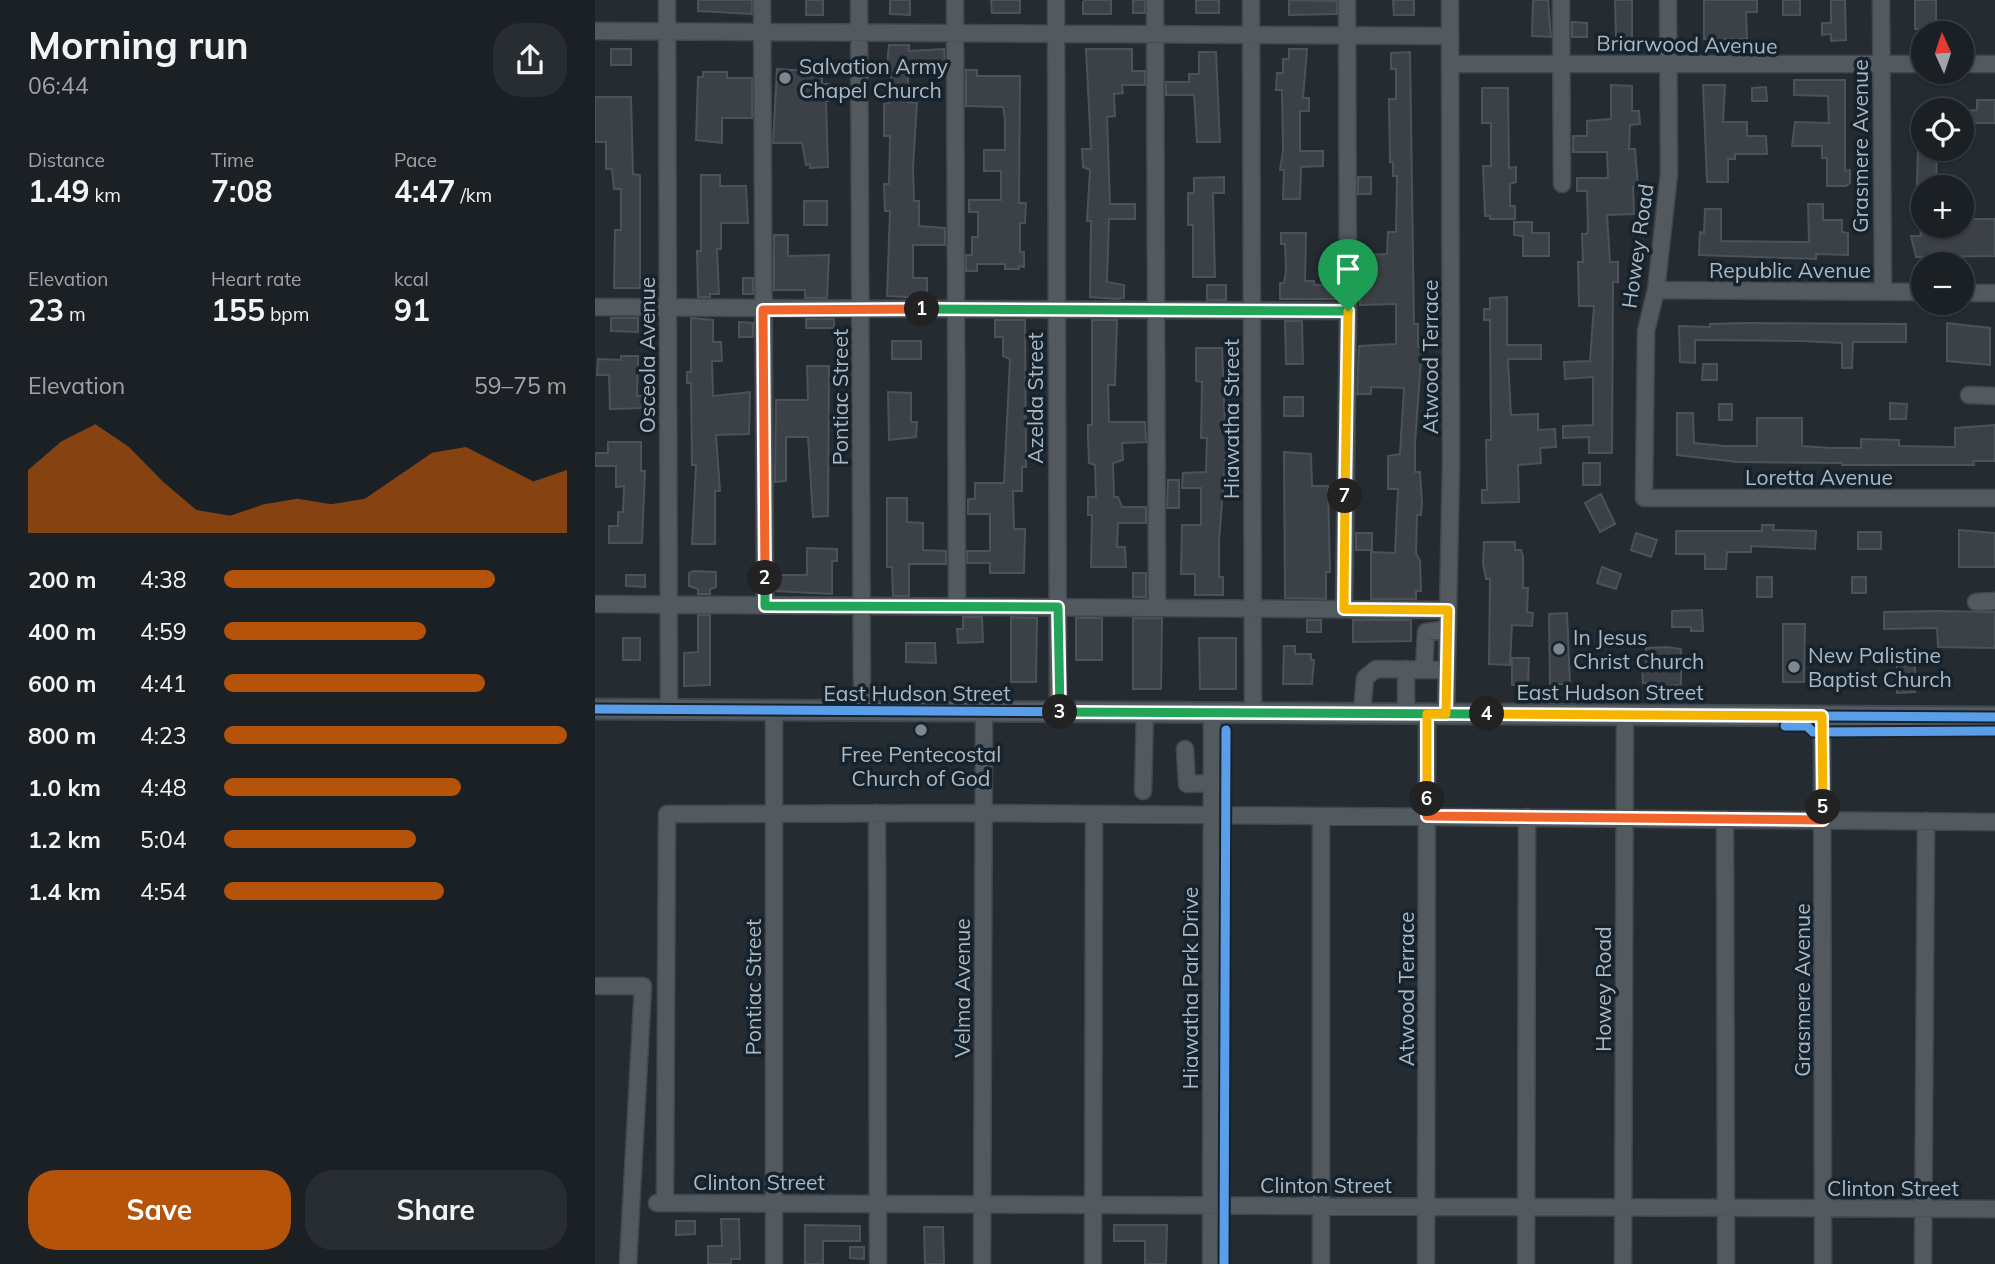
<!DOCTYPE html>
<meta charset="utf-8">
<style>
body{margin:0;font-family:Mulish,sans-serif;background:#282d32;color:#f1f3f6;height:100vh;display:flex;flex-direction:column;font-size:26px;white-space:nowrap}
*{box-sizing:border-box;margin:0}
p{font-size:23px;color:#a0a3a7}
.icon{flex:none;width:38px;height:38px;fill:none;stroke:currentColor;stroke-width:2;stroke-linecap:round;stroke-linejoin:round}
.map{position:relative;flex:1;overflow:hidden}
.drawer{display:flex;flex-direction:column;background:#1b2025;width:595px}
.drawer>*{flex:none}
.needle{width:46px;rotate:357deg}
.tools{position:absolute;left:1316px;top:21px;display:grid;gap:14px}
.tools a{display:grid;place-items:center;width:63px;height:63px;border-radius:50%;background:#1b2025;box-shadow:0 2px 5px #0004,0 0 0 2px #393e42;font-size:35px}
.pin{position:absolute;display:grid;place-items:center;width:60px;height:60px;color:#fff;margin:-72px -30px;border-radius:50% 50% 50% 0;rotate:-45deg;box-shadow:0 0 7px #0007}
.pin .icon{rotate:45deg}
.km{position:absolute;width:35px;height:35px;margin:-18px;border-radius:50%;background:#222;color:#fff;font-size:19px;line-height:35px;text-align:center}
.round{display:grid;place-items:center;flex:none;width:74px;height:74px;border-radius:28px;background:#282d32}
.overview{display:flex;align-items:center;justify-content:space-between;height:119px;padding:0 28px}
h1{font-size:38px;font-weight:700;line-height:52px}
.stats{display:grid;grid-template-columns:repeat(3,1fr);gap:10px;height:119px;padding:7px 28px}
.stats div{display:grid;align-content:center}
.stats b{font-size:30px;font-weight:700}
.stats small{font-size:19px;font-weight:400}
.stats p{font-size:19px}
.chart{height:196px;padding:14px 28px}
.chart p{display:flex;justify-content:space-between}
.chart svg{width:100%;height:126px;margin-top:7px;fill:#b45309;opacity:.7}
.action{display:flex;gap:14px;margin-top:auto;padding:14px 28px}
.action a{flex:1;height:80px;border-radius:28px;background:#b45309;color:#fff;font-size:28px;font-weight:700;line-height:80px;text-align:center}
.action a+a{background:#282d32;color:#f1f3f6}
ul{padding:0 28px;list-style:none;font-size:23px}
li{display:grid;grid-template-columns:112px 84px 1fr;align-items:center;height:52px}
li i{height:18px;border-radius:9px;background:#b45309}
main{display:flex;flex:1;min-height:0}
.map>svg:first-child{display:block}
.building{fill:#3b4146;stroke:#4b535a;stroke-width:2}
.lines{fill:none;stroke-linecap:round;stroke-linejoin:round}
.minor-casing{stroke:#42474c;stroke-width:19}
.major-casing{stroke:#41484e;stroke-width:23}
.minor{stroke:#525a60;stroke-width:16}
.major{stroke:#555b62;stroke-width:19}
.cycleway-casing{stroke:#17232c;stroke-width:13}
.cycleway{stroke:#5a9eea;stroke-width:9}
.split-1-casing{stroke:#fff;stroke-width:14}
.split-2-casing{stroke:#fff;stroke-width:14}
.split-3-casing{stroke:#fff;stroke-width:14}
.split-4-casing{stroke:#fff;stroke-width:14}
.split-5-casing{stroke:#fff;stroke-width:14}
.split-6-casing{stroke:#fff;stroke-width:14}
.split-7-casing{stroke:#fff;stroke-width:14}
.split-8-casing{stroke:#fff;stroke-width:14}
.split-1{stroke:#22a559;stroke-width:9}
.split-2{stroke:#f0652b;stroke-width:9}
.split-3{stroke:#22a559;stroke-width:9}
.split-4{stroke:#22a559;stroke-width:9}
.split-5{stroke:#f5b400;stroke-width:9}
.split-6{stroke:#f0652b;stroke-width:9}
.split-7{stroke:#f5b400;stroke-width:9}
.split-8{stroke:#f5b400;stroke-width:9}
.poi-dot{fill:#7c8791;stroke:#17232c;stroke-width:2.5}
.labels{text-anchor:middle;dominant-baseline:central;stroke-width:7;stroke-linejoin:round;paint-order:stroke}
.street-label{font-size:21px;fill:#abb9c5;stroke:#17232c}
.poi-label{font-size:21px;fill:#abb9c5;stroke:#17232c;text-anchor:start}
</style>
<main>
<section class="drawer">
<div class="overview"><div><h1>Morning run</h1><p>06:44</p></div><a class="round"><svg class="icon" aria-label="share" viewBox="0 0 24 24"><path d="M12 15V3M7 8l5-5 5 5M5 13v7h14v-7"/></svg></a></div>
<div class="stats">
<div><p>Distance</p><b>1.49<small> km</small></b></div>
<div><p>Time</p><b>7:08</b></div>
<div><p>Pace</p><b>4:47<small> /km</small></b></div>
</div>
<div class="stats">
<div><p>Elevation</p><b>23<small> m</small></b></div>
<div><p>Heart rate</p><b>155<small> bpm</small></b></div>
<div><p>kcal</p><b>91</b></div>
</div>
<div class="chart"><p><span>Elevation</span>59–75 m</p>
<svg viewBox="0 0 160 44" preserveAspectRatio="none"><path d="M0 44V22L10 12L20 6L30 14L40 26L50 36L60 38L70 34L80 32L90 34L100 32L110 24L120 16L130 14L140 20L150 26L160 22V44z"/></svg>
</div>
<ul>
<li><b>200 m</b>4:38<i style="width:79%"></i></li>
<li><b>400 m</b>4:59<i style="width:59%"></i></li>
<li><b>600 m</b>4:41<i style="width:76%"></i></li>
<li><b>800 m</b>4:23<i style="width:100%"></i></li>
<li><b>1.0 km</b>4:48<i style="width:69%"></i></li>
<li><b>1.2 km</b>5:04<i style="width:56%"></i></li>
<li><b>1.4 km</b>4:54<i style="width:64%"></i></li>
</ul>
<div class="action"><a>Save</a><a>Share</a></div>
</section>
<div class="map">
<svg width="1400" height="1264" viewBox="0 0 1400 1264">
<rect width="100%" height="100%" fill="#242b31"/>
<path class="building" d="M103 0H157V14L103 11Z
M211 0H228V15H211Z
M295 0H315V15L295 14Z
M396 0H425V13H397Z
M491 0H516V14H488V2Z
M538 0H550V13H538Z
M601 0H624V13H601Z
M694 0 742 1V14L694 15Z
M798 0H819V15H799Z
M938 0H953L956 37 937 36Z
M1020 0H1037V38H1021Z
M1109 0H1162V12H1151L1152 39H1109Z
M1188 0H1205V15H1188Z
M1236 0H1250L1251 40 1236 41V34L1227 35V23H1236Z
M1320 0H1341V29H1320Z
M977 22 992 23V37H977Z
M294 45H314V51L349 49 350 65 313 66V102L322 103 318 167 319 201H324V226L350 228V245H318V278H332V298L292 296 295 211H290L289 184H294L295 136H289V104L294 103 296 93V64H292Z
M16 49H36V65H16Z
M491 49H537V71H550V85H527L528 93 519 94 520 116 512 117 515 204H540V219H514L512 282 529 285V298L522 299 495 297 496 221H492L495 170 488 167 487 149H496Z
M694 49H712L708 98H714V111H705V151H728V166L706 167 705 199H688L689 170H685L688 151 687 90H681L682 73H688V59H694Z
M604 52H621L625 142H602L599 95H571V82H594V74H604Z
M815 52 819 324H823V347H827L820 443V472H825L827 503 826 515H822L821 553 825 561 826 591H821V599H776V552L800 553 803 489H793V456L805 454 809 388 776 387V394H762L764 346 801 344V304L765 305V255L792 254 793 232H801L802 176H798V162H795L794 99H801V69H796V53Z
M182 69 227 72V84H235L234 101H231L233 167 215 168V164L211 165 207 143H178Z
M371 70H382V76H425L424 203H431L430 223H425V252H429V267L424 266V269H410V264H382V271H371V255H377V237H383V212H374V200H406V171H389V150H410V119L408 107 371 106Z
M108 72H132V78H157V118H127V143L101 140 103 77H108Z
M1199 80H1250V171L1255 170V183L1251 186H1232V158H1227V146H1197L1200 122 1234 123 1233 96 1199 95Z
M1016 85 1037 86V111H1044L1045 124 1035 125 1034 149H1040L1043 186 1038 187 1039 214 1012 215 1015 262H1023V282H1018L1017 453H994V437L968 438V426L998 425V377L970 379 969 362 995 361 999 306H984L983 262H988L987 234H992L993 230 992 191H982V178H1013L1012 152H978V136H992V121L1016 119Z
M1108 85H1130L1128 122H1152V136H1171L1172 154H1140V159H1133V182H1112Z
M1171 87 1172 101H1157V88Z
M887 88H913L914 168 921 167V182L915 184V206H920V219H895V216H890L888 166H896V123H887Z
M0 97H36L38 174 45 175V288H19L20 230H26V189H19L17 169H11V142H0Z
M1382 100H1400V123H1367V111L1382 110Z
M1323 149H1342L1341 185H1322Z
M106 175H125V186H151L153 223H126V249H122L124 294H115V297H103L102 251H106Z
M629 177V193H618L620 277H598V225H593V193H599V178Z
M763 177H776V194H763Z
M209 201H232V225H209Z
M1213 204H1228V220H1247V232L1253 233V255L1221 254V259L1104 255 1105 232 1109 233 1110 209H1126V241L1214 242Z
M1374 219H1400V256L1321 257 1316 236H1326L1325 226H1374Z
M919 222H937V233H954V256H928V236L919 235Z
M686 233H711L710 281H719V285H742V299H685V283H689L691 271 690 244H686Z
M179 235H193V256L234 255 232 298H210V290H179Z
M148 278H158V294H148Z
M612 285H631V300H612Z
M912 297V345H946V359H913L916 415 943 414V430L960 429 961 447 945 448 946 463 923 465 924 502 887 503V490H892L891 440H896L895 320H889V309H895V298Z
M16 318H43V332L16 331Z
M96 318 118 320V342H126L127 361H117L118 396 155 392 154 434 121 435 125 491H120V544H97L101 465H97L96 383H92V372H96Z
M211 319H239V328H211Z
M400 320H430L431 467H427V491H418L419 529H430L429 573H395V563H372V551H395V514H373V499H380V483H409L415 359 408 356V337H400Z
M497 320H522L520 385H513L514 422H550L551 442 527 443 528 460 518 463 519 497H523L527 507H551V523H523L522 547H530L531 567H496L497 515H493V497H501L500 465 494 463 493 438V425H497Z
M690 321H707L708 364H691Z
M144 322 158 323V337H144Z
M1149 323 1311 324V342H1258L1257 368H1247V343L1206 341 1100 340V363L1085 362 1084 326 1115 327V324Z
M1352 323 1395 328V365L1352 361Z
M297 341H326V359H297Z
M601 348H627L630 424H633L624 542V577H628V595H600V574H586L587 525H606V488H587L588 473 611 472 612 438H606L607 382 601 381Z
M26 356H43L42 396H50V408L15 409 14 375H2L3 359 26 360Z
M1108 364H1122V380H1107Z
M212 366H234L233 516 218 517 213 437H191V481L180 482 181 400H213Z
M293 392 316 393V422H322L321 437 294 440Z
M689 397H708V416H689Z
M1295 403 1312 404 1311 419H1295Z
M1124 404H1137V420H1124Z
M1082 413H1098L1099 443 1130 446H1162V418H1207V446L1236 448H1266V439L1304 440V446L1360 447V428L1400 425V461H1378L1379 465H1247V463L1143 462 1082 455Z
M13 442H46V471H50L47 543H14V526H23V512H28L29 486 21 487V466H0V453H13Z
M689 452 716 454 717 486H733L735 572H731V599L690 598Z
M988 463H1005V485H988Z
M573 480H584V508H572Z
M1006 494 1020 524 1005 532 990 503Z
M292 498H312V522L328 523V550L351 551V564H314V596H298L297 567H292Z
M1167 525H1179L1178 530 1221 531 1220 549 1156 546V552H1132L1131 569H1110V554H1081V531H1167Z
M1364 530 1400 533V567H1364Z
M1263 532H1286V549H1263Z
M761 533H777V550H761Z
M1041 533 1062 540 1056 557 1036 550Z
M889 542H920V550H926L928 556V588H933L932 612 938 613 937 626 917 625 915 665 894 664 895 579H891L888 564Z
M212 548 242 549V561H237V594L180 591V575H212Z
M1007 567 1026 574 1021 589 1002 583Z
M98 571 121 572V587L115 589V594H103V589L94 586V573Z
M538 573H551V597H538Z
M31 575H50V587L31 586Z
M1162 577H1177V597H1162Z
M1257 577H1271V593H1257Z
M1107 610 1108 631H1096V627H1077V611Z
M1342 611 1400 612V648L1343 647 1342 628 1289 629V612Z
M972 613 975 684H955L954 614Z
M103 615H115V685L89 686V653L103 652Z
M368 617H387L388 642 363 643 362 629H368Z
M416 617 442 618 441 682H416Z
M481 618H507V660H481Z
M538 618H567L566 689H538Z
M712 620H726V632H712Z
M758 620H816V641L758 642Z
M1188 624H1210L1209 682H1188Z
M28 638H45V660H28Z
M604 638H641V689H605Z
M311 643H340L341 663 311 662Z
M689 646H700V654H716V660H719L717 684H688Z
M1072 647 1086 649V685L1051 688V683H1048L1047 666 1051 665V648Z
M1302 657H1320V692L1302 693Z
M917 658H934L933 685H917Z
M126 1219H144L145 1259H136V1264H113V1246H127Z
M81 1221H100V1234L81 1235Z
M210 1225 265 1226V1241H228V1264H210Z
M519 1225H572L571 1264H550V1241H519Z
M329 1227H348L349 1264H330Z
M255 1247H269V1259L255 1258Z"/>
<g class="lines">
<g class="minor-casing">
<path id="minor" d="M72 0 74 710
M167 0 170 605
M264 0 267 711
M360 0 362 607
M461 0 463 712
M560 0 562 608
M656 0 658 713
M966 0 967 184
M1073 0 1074 174 1061 290 1051 331 1049 498H1400
M1286 0 1288 291
M0 31 855 36
M855 64H1328
M1367 64H1400
M1061 290 1328 292
M1367 293H1400
M0 307 753 311
M1374 395 1400 396
M1381 602 1400 601
M0 604 853 610
M749 609 753 311 752 0
M811 669V714
M829 669 831 632 853 629
M767 713 770 678 781 669 852 670
M851 714 856 464 855 0
M1227 716 1228 1264
M590 749 592 784 617 783
M548 791 550 712
M282 813 283 1264
M726 816V1264
M1130 819 1131 1264
M0 986H48L33 1264
M62 1203 1400 1209
M70 1203 72 814 388 813 1400 822
M179 1264V710
M387 1264 389 711
M498 1264 499 814
M616 1264 617 713
M831 1264 832 714
M931 1264 932 817
M1028 1264 1030 715
M1328 1264 1331 821"/>
</g>
<g class="major-casing">
<path id="major" d="M0 709 1400 717"/>
</g>
<use href="#minor" class="minor"/>
<use href="#major" class="major"/>
<g class="cycleway-casing">
<path id="cycleway" d="M0 709 1400 717
M1190 726H1212L1218 732 1400 731
M629 1264 631 730"/>
</g>
<use href="#cycleway" class="cycleway"/>
</g>
<g class="lines">
<g class="split-1-casing">
<path id="split-1" d="M327 309 753 311"/>
</g>
<g class="split-2-casing">
<path id="split-2" d="M170 578 168 310 327 309"/>
</g>
<g class="split-3-casing">
<path id="split-3" d="M170 578V606L463 607 465 712"/>
</g>
<g class="split-4-casing">
<path id="split-4" d="M465 712 892 714"/>
</g>
<g class="split-5-casing">
<path id="split-5" d="M892 714 1227 716 1228 807"/>
</g>
<g class="split-6-casing">
<path id="split-6" d="M832 799V816L1228 820V807"/>
</g>
<g class="split-7-casing">
<path id="split-7" d="M750 496 749 609 853 610 851 714H832V799"/>
</g>
<g class="split-8-casing">
<path id="split-8" d="M750 496 753 311"/>
</g>
<use href="#split-1" class="split-1"/>
<use href="#split-2" class="split-2"/>
<use href="#split-3" class="split-3"/>
<use href="#split-4" class="split-4"/>
<use href="#split-5" class="split-5"/>
<use href="#split-6" class="split-6"/>
<use href="#split-7" class="split-7"/>
<use href="#split-8" class="split-8"/>
</g>
<g class="poi-dot">
<circle cx="190" cy="78" r="7"/>
<circle cx="964" cy="649" r="7"/>
<circle cx="1199" cy="667" r="7"/>
<circle cx="326" cy="730" r="7"/>
</g>
<g class="labels">
<g class="street-label">
<text transform="translate(1092 44) rotate(1)">Briarwood Avenue</text>
<text transform="translate(1265 146) rotate(-90)">Grasmere Avenue</text>
<text transform="translate(1042 246) rotate(-82)">Howey Road</text>
<text x="1195" y="270">Republic Avenue</text>
<text transform="translate(52 355) rotate(-90)">Osceola Avenue</text>
<text transform="translate(835 357) rotate(-90)">Atwood Terrace</text>
<text transform="translate(245 397) rotate(-90)">Pontiac Street</text>
<text transform="translate(440 398) rotate(-90)">Azelda Street</text>
<text transform="translate(636 419) rotate(-90)">Hiawatha Street</text>
<text x="1224" y="477">Loretta Avenue</text>
<text x="1015" y="692">East Hudson Street</text>
<text x="322" y="693">East Hudson Street</text>
<text transform="translate(158 987) rotate(-90)">Pontiac Street</text>
<text transform="translate(367 988) rotate(-90)">Velma Avenue</text>
<text transform="translate(595 988) rotate(-90)">Hiawatha Park Drive</text>
<text transform="translate(811 989) rotate(-90)">Atwood Terrace</text>
<text transform="translate(1008 989) rotate(-90)">Howey Road</text>
<text transform="translate(1207 990) rotate(-90)">Grasmere Avenue</text>
<text x="164" y="1182">Clinton Street</text>
<text x="731" y="1185">Clinton Street</text>
<text x="1298" y="1188">Clinton Street</text>
</g>
<g class="poi-label">
<text x="204" y="66">Salvation Army<tspan x="204" dy="24">Chapel Church</tspan></text>
<text x="978" y="637">In Jesus<tspan x="978" dy="24">Christ Church</tspan></text>
<text x="1213" y="655">New Palistine<tspan x="1213" dy="24">Baptist Church</tspan></text>
<text x="326" y="754" text-anchor="middle">Free Pentecostal<tspan x="326" dy="24">Church of God</tspan></text>
</g>
</g>
</svg>
<div class="tools">
<a><svg class="needle" viewBox="-14 -14 28 28"><path d="M0-13l5 13h-10z" fill="#e53935"/><path d="M0 13l5-13h-10z" fill="#a0a3a7"/></svg></a>
<a><svg class="icon" aria-label="locate" viewBox="0 0 24 24"><circle cx="12" cy="12" r="6"/><path d="M12 2v4M12 18v4M2 12h4M18 12h4"/></svg></a>
<a>+</a>
<a>−</a>
</div>
<div class="pin" style="left:753px;top:311px;background:#1e9e55"><svg class="icon" aria-label="arrive" viewBox="0 0 24 24"><path d="M6 21V4h12l-3 4 3 4H6"/></svg></div>
<b class="km" style="left:327px;top:309px">1</b>
<b class="km" style="left:170px;top:578px">2</b>
<b class="km" style="left:465px;top:712px">3</b>
<b class="km" style="left:892px;top:714px">4</b>
<b class="km" style="left:1228px;top:807px">5</b>
<b class="km" style="left:832px;top:799px">6</b>
<b class="km" style="left:750px;top:496px">7</b>
</div>
</main>
